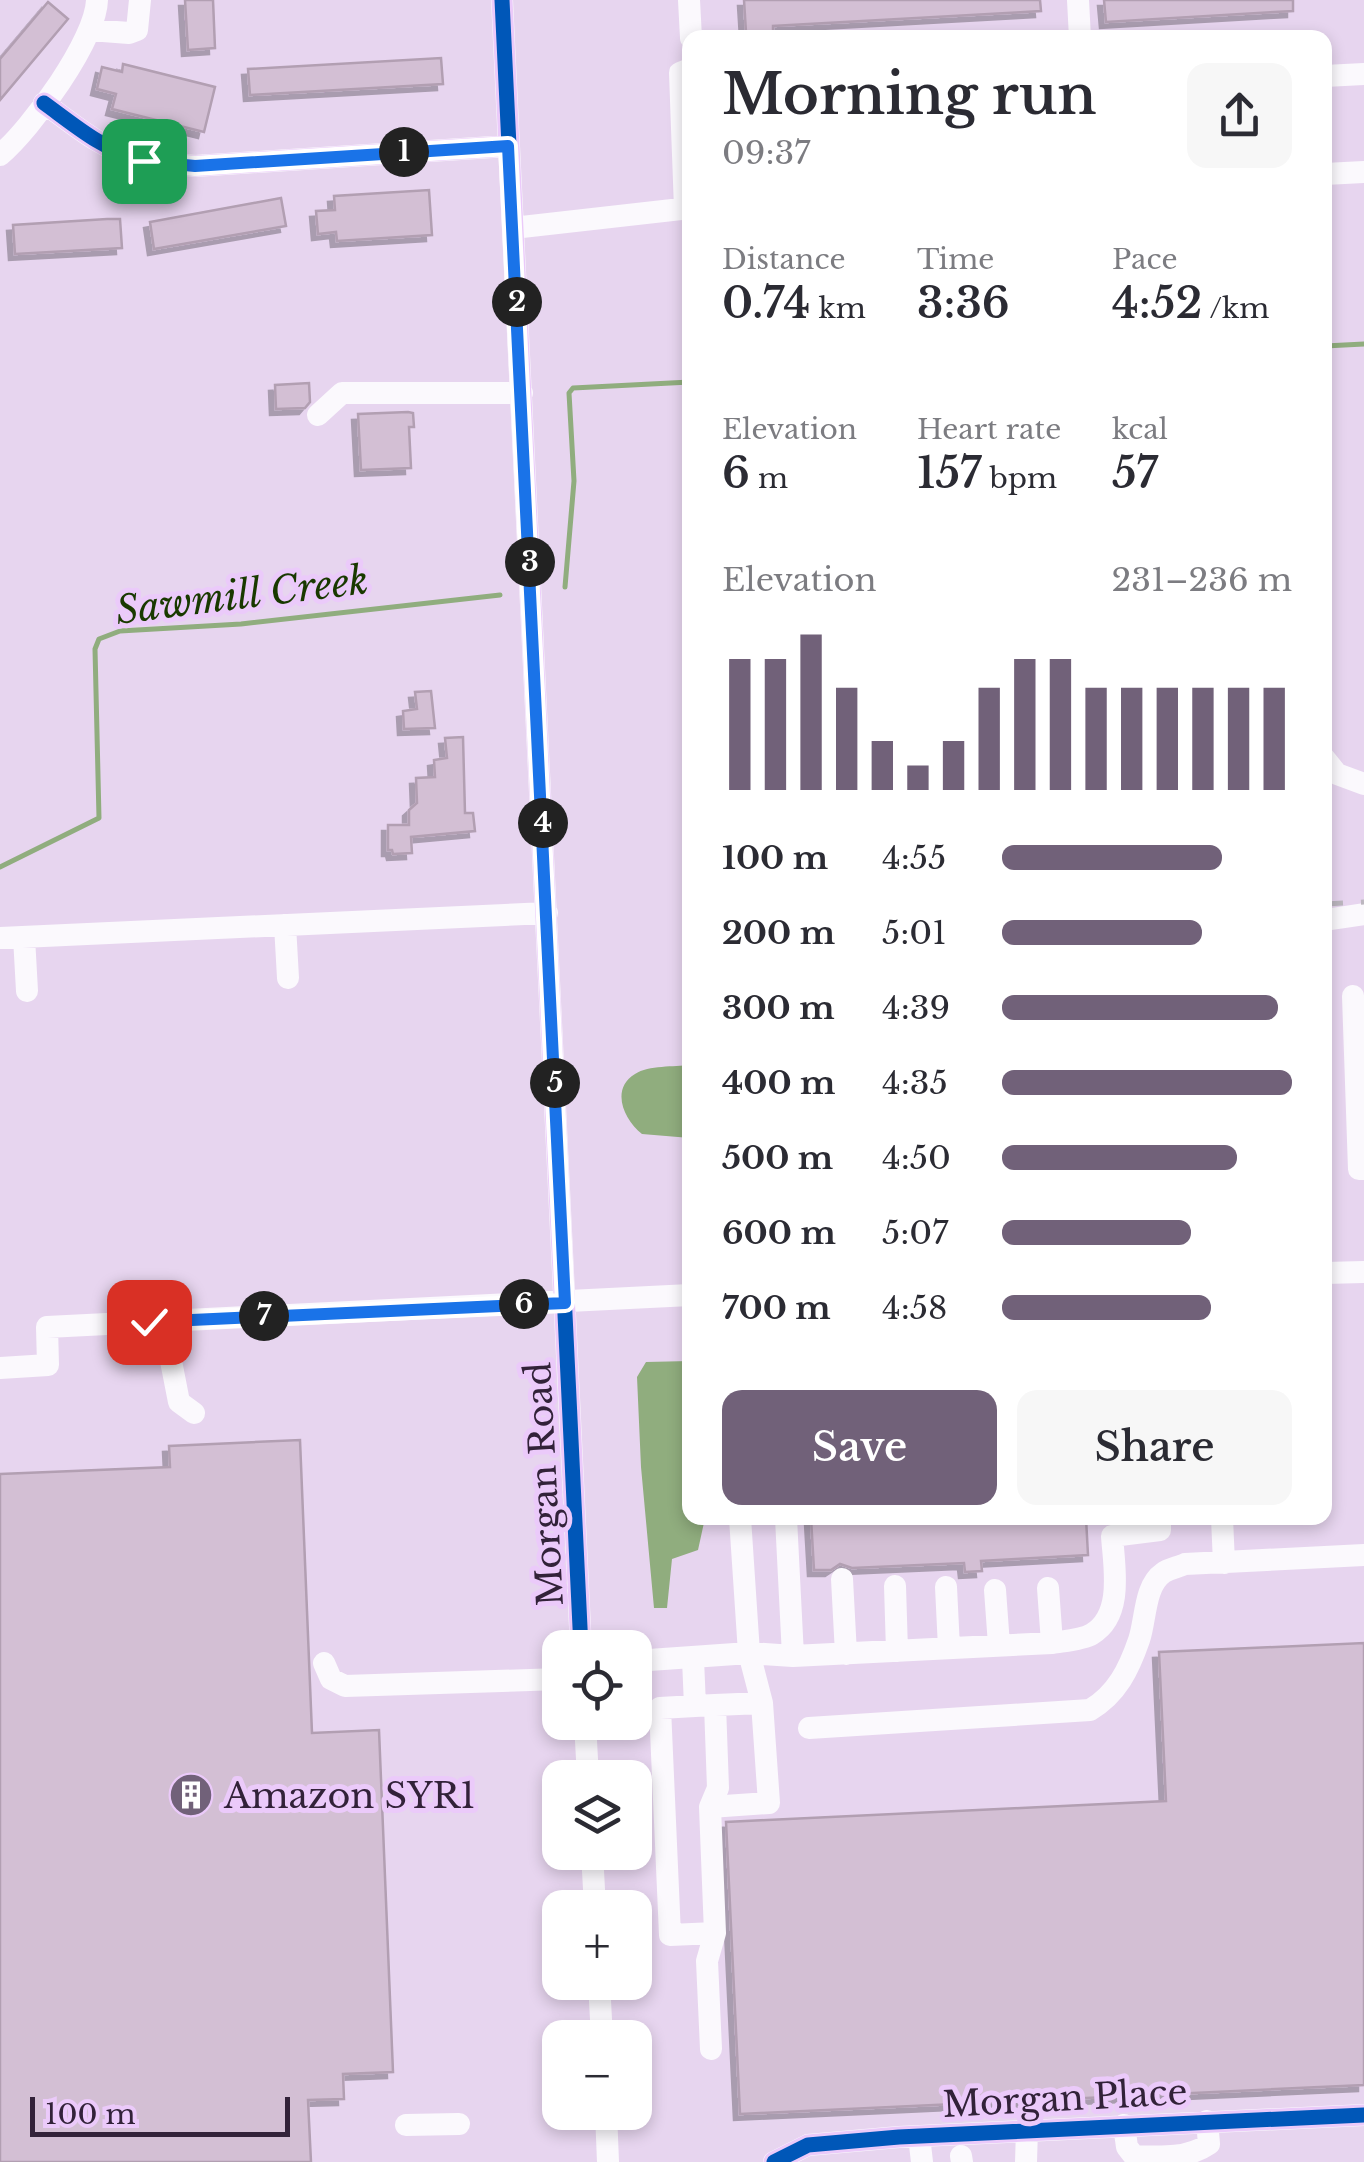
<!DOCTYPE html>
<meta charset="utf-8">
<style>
body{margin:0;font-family:"Libre Baskerville",serif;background:#f7f7f7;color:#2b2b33;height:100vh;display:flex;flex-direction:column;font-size:38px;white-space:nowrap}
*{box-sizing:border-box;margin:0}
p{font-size:32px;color:#7c7c81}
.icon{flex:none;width:55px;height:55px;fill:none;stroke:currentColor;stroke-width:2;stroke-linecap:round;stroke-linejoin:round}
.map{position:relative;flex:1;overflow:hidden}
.sheet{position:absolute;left:682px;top:30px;width:650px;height:1495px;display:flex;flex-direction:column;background:#fff;border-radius:20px;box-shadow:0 5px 15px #0003}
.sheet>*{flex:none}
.fabs{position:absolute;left:542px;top:1630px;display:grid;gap:20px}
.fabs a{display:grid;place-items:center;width:110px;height:110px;border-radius:20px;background:#fff;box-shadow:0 5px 15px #0003;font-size:50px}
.scale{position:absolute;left:30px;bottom:25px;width:260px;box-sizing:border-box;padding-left:10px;border:5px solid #322239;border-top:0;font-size:28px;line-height:35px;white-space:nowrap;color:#322239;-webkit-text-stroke:8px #ebcafa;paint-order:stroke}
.pin{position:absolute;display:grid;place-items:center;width:85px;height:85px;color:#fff;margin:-42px;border-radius:20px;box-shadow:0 5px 15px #0006}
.km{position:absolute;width:50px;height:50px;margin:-25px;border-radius:50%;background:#222;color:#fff;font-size:28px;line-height:50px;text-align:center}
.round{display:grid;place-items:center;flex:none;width:105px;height:105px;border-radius:20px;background:#f7f7f7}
.summary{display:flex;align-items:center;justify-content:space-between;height:170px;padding:0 40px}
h1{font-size:55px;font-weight:600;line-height:75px}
.figures{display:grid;grid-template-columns:repeat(3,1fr);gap:15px;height:170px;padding:10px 40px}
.figures div{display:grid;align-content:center}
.figures b{font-size:42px;font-weight:600}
.figures small{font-size:28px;font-weight:400}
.figures p{font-size:28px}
.chart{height:280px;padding:20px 40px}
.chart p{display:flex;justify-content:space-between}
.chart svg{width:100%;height:180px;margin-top:10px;stroke:#716179;stroke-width:6}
.primary-button{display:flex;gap:20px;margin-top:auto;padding:20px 40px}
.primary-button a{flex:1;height:115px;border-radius:20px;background:#716179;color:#fff;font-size:40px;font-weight:600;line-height:115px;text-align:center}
.primary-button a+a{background:#f7f7f7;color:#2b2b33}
ul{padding:0 40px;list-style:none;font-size:32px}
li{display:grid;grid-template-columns:160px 120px 1fr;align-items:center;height:75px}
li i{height:25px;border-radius:12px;background:#716179}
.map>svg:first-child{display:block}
.water{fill:#90ad7e}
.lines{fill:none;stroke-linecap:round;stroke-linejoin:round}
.stream{stroke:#90ad7e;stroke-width:5}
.building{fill:#d3bfd4;stroke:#b29fb2;stroke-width:2.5;filter:url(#shadow)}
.minor{stroke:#fbf9fd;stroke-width:22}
.rail{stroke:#bcb7bf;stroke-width:5;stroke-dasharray:18 18;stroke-linecap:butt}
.cycleway-casing{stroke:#ebcafa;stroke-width:21}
.cycleway{stroke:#0057b8;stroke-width:15}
.route-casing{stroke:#fff;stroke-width:20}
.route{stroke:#1a73e8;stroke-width:12}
.labels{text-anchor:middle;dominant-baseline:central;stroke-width:10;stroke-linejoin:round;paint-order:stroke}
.street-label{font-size:35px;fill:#322239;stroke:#ebcafa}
.poi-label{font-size:35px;fill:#322239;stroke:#ebcafa;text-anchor:start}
.water-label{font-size:38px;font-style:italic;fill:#193900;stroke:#ebcafa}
</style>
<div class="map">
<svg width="1364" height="2162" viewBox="0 0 1364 2162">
<defs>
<filter id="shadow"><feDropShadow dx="-6" dy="6" stdDeviation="0" flood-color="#0004"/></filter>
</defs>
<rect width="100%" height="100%" fill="#e7d5ef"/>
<path class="water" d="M690 1065V1138L642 1134C624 1120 610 1089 635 1074 649 1065 674 1067 690 1065Z
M690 1361V1518H705L698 1550 672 1559 667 1608H654L641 1467 637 1377 646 1362Z"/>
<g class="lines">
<path class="stream" d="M1325 346 1364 344
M565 587 574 481 569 393 573 388 690 382
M0 867 99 818 95 649 99 639 120 631 241 624 500 595"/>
</g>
<path class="building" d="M185 0H213L215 48 188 50Z
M744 0H1040L1041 11 773 26V31L746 32Z
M1104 0H1293V11L1106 22Z
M48 2 68 19 0 100V59Z
M441 58 443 84 250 95 248 69Z
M123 64 215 87 204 132 112 109 116 94 97 89 102 67 122 72Z
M429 190 432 235 337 241 336 232 318 234 316 211 335 210 334 196Z
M281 198 286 226 154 249 150 222Z
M107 219H120L122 248 15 254 13 225Z
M309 383 310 402 305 408 276 409 275 385Z
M408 412 413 413 414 427H409L411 468 361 470 358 414Z
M431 691 435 728 404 729 403 711 417 709 415 692Z
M463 737 465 813H473L475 831 411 837 412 853 393 854 392 850H388V825H409V810L417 803 416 778 435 777 434 760 447 758 445 738Z
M300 1440 312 1733 379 1730 393 2072 343 2074 344 2099 308 2100 311 2162H0V1474L170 1467 169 1446Z
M811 1518H1086L1088 1555 981 1561 982 1571 965 1572 964 1563 852 1568 840 1564 831 1570H814Z
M1364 1643V2085L740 2114 726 1822 1166 1801 1159 1652Z"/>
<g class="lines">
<path class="minor" d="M502 0 581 1648
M689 0 691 38
M1078 0 1080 38
M90 30 129 33 137 30 140 0
M1325 76 1364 74
M44 103C73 124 103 150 139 159 157 164 177 164 195 166L508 146
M0 155C31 129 96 40 97 0
M1325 174 1364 172
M685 209 680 73 690 69
M513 228 690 208
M318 415 342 393H522
M1325 759 1337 774 1364 784
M1325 920 1364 914
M285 925 288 978
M24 937 27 991
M0 938 547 913
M1353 996 1359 1169H1364
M1325 1273 1364 1272
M171 1361 179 1402 194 1413
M0 1368 48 1365 47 1327 690 1295
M786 1518 793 1656
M1222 1518 1224 1563
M842 1579 846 1654
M895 1586 897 1651
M946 1587 949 1648
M1048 1588 1052 1643
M995 1590 999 1645
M693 1659 695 1706 660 1708 670 1935 715 1933 710 1807 769 1803 762 1703 749 1653 740 1518
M635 1661 749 1653 793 1656 1052 1643C1063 1641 1082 1640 1092 1634 1124 1615 1114 1566 1112 1536L1160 1530V1518
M324 1663 331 1679 345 1686 560 1679
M715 1705 762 1703
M695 1706 715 1705 718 1788 710 1807
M585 1722 588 1778
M809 1728 1090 1710C1117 1694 1129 1669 1139 1640 1146 1620 1144 1586 1163 1573 1168 1569 1179 1567 1185 1564L1364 1555
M592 1852 595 1908
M599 1982 602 2038
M711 2049 707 1961 715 1933
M606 2112 608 2162
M406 2125 459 2124
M1124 2125 1127 2147 1134 2156C1160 2157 1187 2159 1209 2144L1207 2121
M919 2136 922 2162
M961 2156 962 2162
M774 2162 808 2145 899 2137 1364 2115
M1026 2162 1027 2130"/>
<path class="rail" d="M1325 904 1364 902"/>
<g class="cycleway-casing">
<path id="cycleway" d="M502 0 581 1648
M44 103C73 124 103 150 139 159 157 164 177 164 195 166L508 146
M774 2162 808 2145 899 2137 1364 2115"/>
</g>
<use href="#cycleway" class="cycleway"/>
</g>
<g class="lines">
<g class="route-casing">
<path id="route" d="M144 161 195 166 508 146 565 1303 149 1322"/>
</g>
<use href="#route" class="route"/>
</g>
<defs>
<g id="building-disc" transform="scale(2.25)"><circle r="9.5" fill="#716179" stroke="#ebcafa"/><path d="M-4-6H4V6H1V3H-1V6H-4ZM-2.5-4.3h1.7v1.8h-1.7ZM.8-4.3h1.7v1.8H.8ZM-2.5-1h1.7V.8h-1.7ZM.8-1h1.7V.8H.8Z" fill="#fff"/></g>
</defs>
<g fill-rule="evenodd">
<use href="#building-disc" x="191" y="1795"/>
</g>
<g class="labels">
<g class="street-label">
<text transform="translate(544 1484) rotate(-93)">Morgan Road</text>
<text transform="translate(1065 2098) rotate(-3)">Morgan Place</text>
</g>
<g class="poi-label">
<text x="224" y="1795">Amazon SYR1</text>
</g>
<g class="water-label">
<text transform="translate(242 595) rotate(-7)">Sawmill Creek</text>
</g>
</g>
</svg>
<div class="fabs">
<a><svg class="icon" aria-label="locate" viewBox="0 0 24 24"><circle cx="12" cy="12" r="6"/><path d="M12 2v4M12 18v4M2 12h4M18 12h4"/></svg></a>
<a><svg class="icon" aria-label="layers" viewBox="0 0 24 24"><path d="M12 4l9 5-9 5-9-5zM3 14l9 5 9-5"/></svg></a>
<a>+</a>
<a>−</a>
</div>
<div class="scale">100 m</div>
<div class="pin" style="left:144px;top:161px;background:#1e9e55"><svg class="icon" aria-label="arrive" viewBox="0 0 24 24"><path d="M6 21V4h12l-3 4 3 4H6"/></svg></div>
<div class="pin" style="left:149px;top:1322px;background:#d93025"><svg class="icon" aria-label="check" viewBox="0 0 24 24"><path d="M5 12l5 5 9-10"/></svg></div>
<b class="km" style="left:404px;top:152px">1</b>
<b class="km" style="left:517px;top:302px">2</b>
<b class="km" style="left:530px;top:562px">3</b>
<b class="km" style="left:543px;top:823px">4</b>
<b class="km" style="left:555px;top:1083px">5</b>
<b class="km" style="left:524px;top:1304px">6</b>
<b class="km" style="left:264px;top:1316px">7</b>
<section class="sheet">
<div class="summary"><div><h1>Morning run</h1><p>09:37</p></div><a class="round"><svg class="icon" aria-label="share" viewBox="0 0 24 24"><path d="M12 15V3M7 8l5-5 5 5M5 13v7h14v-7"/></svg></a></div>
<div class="figures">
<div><p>Distance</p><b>0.74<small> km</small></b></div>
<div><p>Time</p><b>3:36</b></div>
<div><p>Pace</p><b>4:52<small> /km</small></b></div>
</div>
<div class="figures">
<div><p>Elevation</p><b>6<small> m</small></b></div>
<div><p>Heart rate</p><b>157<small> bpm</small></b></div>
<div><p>kcal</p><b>57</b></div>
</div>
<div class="chart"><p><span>Elevation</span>231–236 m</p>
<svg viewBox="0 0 160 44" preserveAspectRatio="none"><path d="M5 44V12M15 44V12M25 44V6M35 44V19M45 44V32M55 44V38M65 44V32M75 44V19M85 44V12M95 44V12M105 44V19M115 44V19M125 44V19M135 44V19M145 44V19M155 44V19"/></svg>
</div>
<ul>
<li><b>100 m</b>4:55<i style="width:76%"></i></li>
<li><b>200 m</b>5:01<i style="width:69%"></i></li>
<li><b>300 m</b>4:39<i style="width:95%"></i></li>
<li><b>400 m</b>4:35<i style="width:100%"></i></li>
<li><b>500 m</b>4:50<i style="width:81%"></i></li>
<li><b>600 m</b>5:07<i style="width:65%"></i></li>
<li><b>700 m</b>4:58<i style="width:72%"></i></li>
</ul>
<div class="primary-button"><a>Save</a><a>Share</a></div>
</section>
</div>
